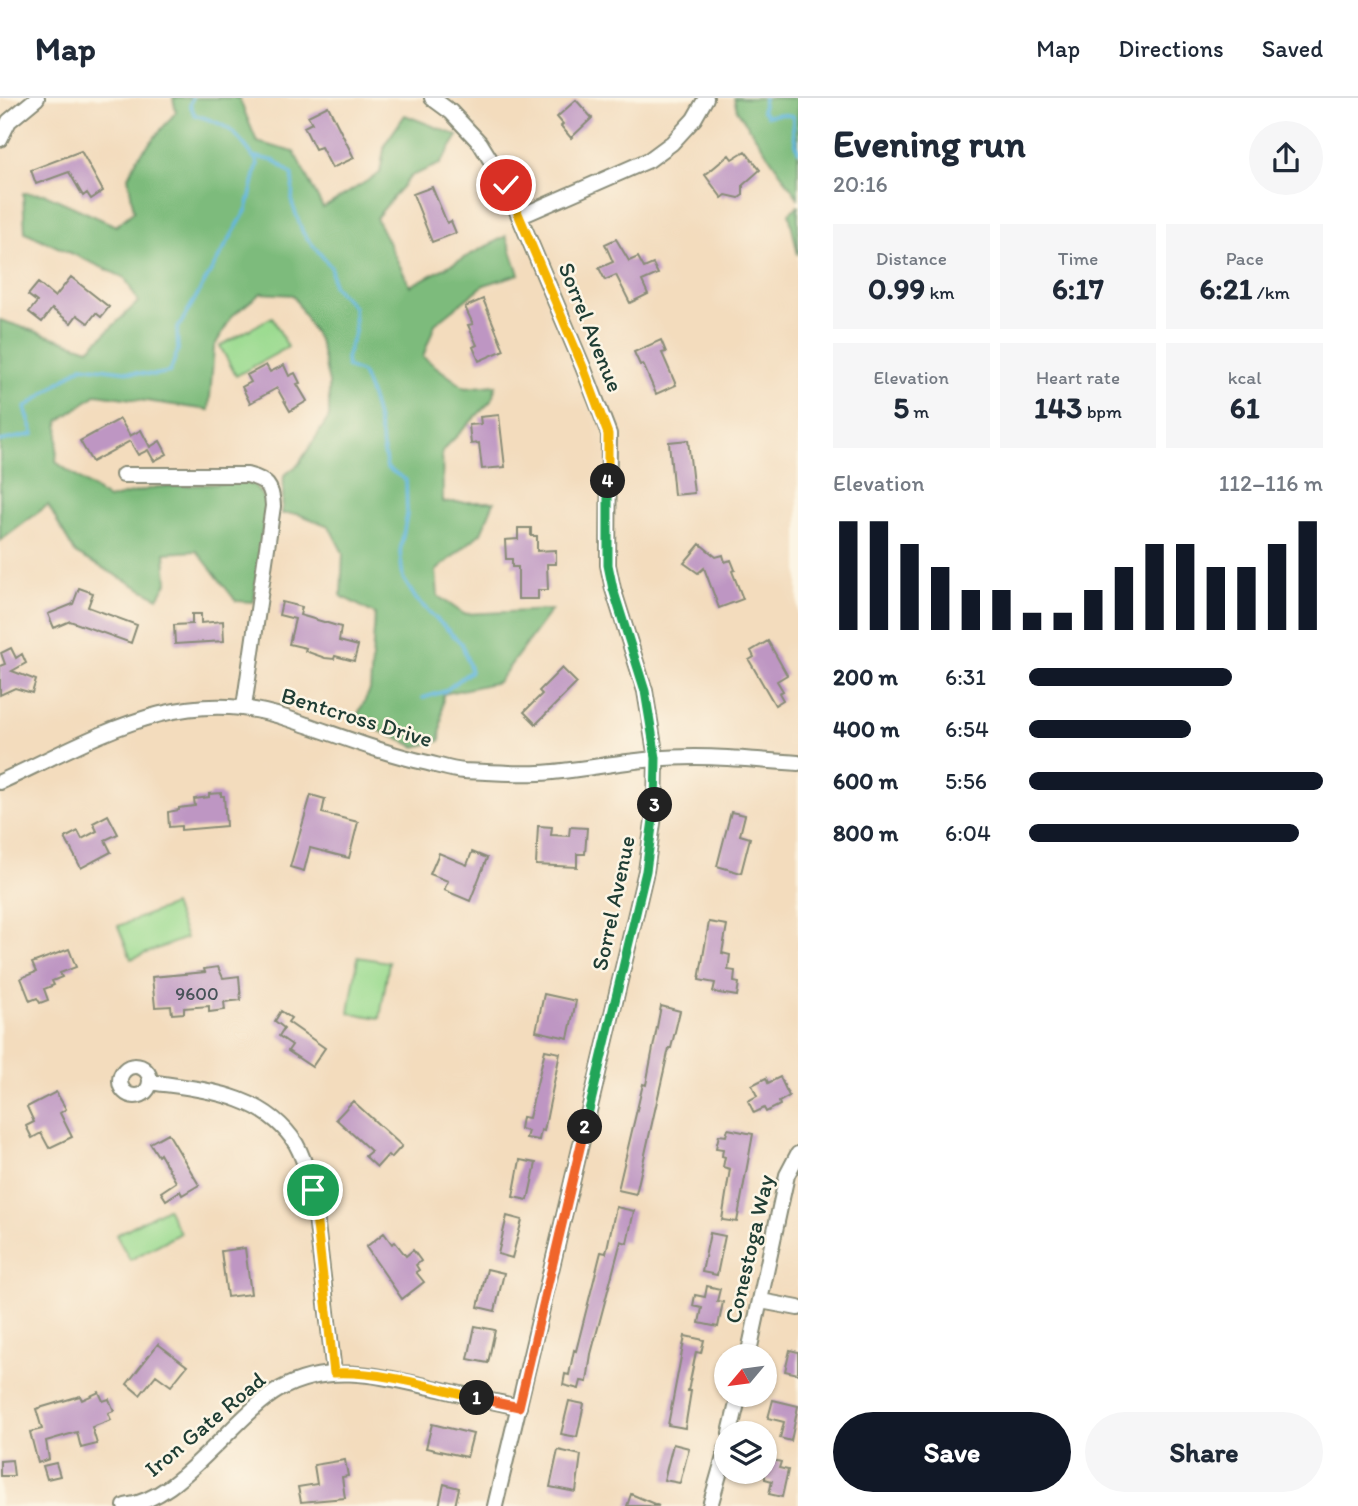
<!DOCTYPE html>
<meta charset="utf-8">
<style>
body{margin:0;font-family:Itim,sans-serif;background:#f6f6f7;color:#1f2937;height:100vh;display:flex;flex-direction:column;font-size:26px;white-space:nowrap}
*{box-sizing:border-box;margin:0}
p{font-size:23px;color:#747a83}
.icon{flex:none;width:38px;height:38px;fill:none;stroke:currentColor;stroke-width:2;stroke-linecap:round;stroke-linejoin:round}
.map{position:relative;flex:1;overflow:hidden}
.sheet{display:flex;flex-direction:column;background:#fff;width:560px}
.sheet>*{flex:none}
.needle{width:46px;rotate:241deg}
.fabs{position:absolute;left:714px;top:1246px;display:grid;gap:14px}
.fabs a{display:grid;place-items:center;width:63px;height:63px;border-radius:50%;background:#fff;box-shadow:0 2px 5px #0004;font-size:35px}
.pin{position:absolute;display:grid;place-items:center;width:60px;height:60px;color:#fff;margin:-30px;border:4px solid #fff;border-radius:50%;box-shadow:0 2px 7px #0007}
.km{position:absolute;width:35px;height:35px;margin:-18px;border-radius:50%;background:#222;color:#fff;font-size:19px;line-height:35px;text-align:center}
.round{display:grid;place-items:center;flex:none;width:74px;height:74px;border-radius:37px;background:#f6f6f7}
.headline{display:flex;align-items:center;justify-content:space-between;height:119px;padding:0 35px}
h1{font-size:38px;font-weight:700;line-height:52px}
.figures{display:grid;grid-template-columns:repeat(3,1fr);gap:10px;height:119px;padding:7px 35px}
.figures div{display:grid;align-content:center;border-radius:0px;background:#f6f6f7;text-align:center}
.figures b{font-size:30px;font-weight:700}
.figures small{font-size:19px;font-weight:400}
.figures p{font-size:19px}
.chart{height:196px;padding:14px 35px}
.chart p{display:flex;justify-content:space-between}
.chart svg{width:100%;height:126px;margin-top:7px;stroke:#111827;stroke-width:6}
.action{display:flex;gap:14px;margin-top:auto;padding:14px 35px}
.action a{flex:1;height:80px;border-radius:42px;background:#111827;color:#fff;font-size:28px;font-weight:700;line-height:80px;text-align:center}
.action a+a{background:#f6f6f7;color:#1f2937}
ul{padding:0 35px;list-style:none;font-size:23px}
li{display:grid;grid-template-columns:112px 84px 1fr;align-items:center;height:52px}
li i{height:18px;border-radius:9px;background:#111827}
header{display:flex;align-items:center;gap:42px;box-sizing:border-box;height:98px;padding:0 35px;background:#fff;border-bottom:2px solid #e0e1e3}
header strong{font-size:33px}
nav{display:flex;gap:38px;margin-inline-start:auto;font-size:24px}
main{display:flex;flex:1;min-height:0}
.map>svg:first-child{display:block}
.green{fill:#9cdb91;stroke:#5e8c62;stroke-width:2}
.forest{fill:#7dbb7b;stroke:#4e7c58;stroke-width:2}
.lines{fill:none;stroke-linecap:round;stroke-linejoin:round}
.stream{stroke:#63b7df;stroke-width:3.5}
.building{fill:#be96c3}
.minor-casing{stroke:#898c78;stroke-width:18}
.minor{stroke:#fff;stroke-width:14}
.split-1-casing{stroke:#fff;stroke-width:14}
.split-2-casing{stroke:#fff;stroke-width:14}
.split-3-casing{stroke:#fff;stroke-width:14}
.split-4-casing{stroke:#fff;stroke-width:14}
.split-5-casing{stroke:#fff;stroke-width:14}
.split-1{stroke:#f5b400;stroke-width:9}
.split-2{stroke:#f0652b;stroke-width:9}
.split-3{stroke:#22a559;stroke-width:9}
.split-4{stroke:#22a559;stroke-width:9}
.split-5{stroke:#f5b400;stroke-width:9}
.labels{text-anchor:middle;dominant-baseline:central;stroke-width:5;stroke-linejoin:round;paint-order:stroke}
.number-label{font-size:19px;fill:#475358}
.street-label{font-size:23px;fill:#1f3d34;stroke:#fcf5e5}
</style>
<header>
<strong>Map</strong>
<nav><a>Map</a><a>Directions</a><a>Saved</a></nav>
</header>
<main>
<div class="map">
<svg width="798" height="1408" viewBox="0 0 798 1408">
<rect width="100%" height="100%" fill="#fcf5e5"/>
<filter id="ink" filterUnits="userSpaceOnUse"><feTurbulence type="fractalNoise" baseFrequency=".0143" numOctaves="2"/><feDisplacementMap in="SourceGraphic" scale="14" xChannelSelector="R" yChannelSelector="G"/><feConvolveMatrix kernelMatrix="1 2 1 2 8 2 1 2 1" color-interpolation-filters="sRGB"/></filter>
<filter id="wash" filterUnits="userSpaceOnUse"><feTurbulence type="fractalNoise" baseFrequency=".00686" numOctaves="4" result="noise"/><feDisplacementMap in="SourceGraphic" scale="28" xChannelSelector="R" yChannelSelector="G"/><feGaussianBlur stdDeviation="1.57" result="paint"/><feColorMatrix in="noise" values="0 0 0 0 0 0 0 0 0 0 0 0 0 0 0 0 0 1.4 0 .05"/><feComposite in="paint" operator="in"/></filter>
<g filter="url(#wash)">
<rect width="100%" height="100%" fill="#f3dcbd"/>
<path class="green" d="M272 219 288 249 236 278 220 248Z
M173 807 186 840 131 861 118 828Z
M358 859 389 864 380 920 349 915Z
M167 1110 180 1135 130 1162 116 1137Z"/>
<path class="forest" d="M173 0H239L257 44 294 54 323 110 380 75 385 46 405 17 458 38 440 66 411 78 376 120 410 188 506 138 519 176 484 187 435 226 423 259 465 290 496 287 492 302 442 353 443 404H494L481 435 436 473 438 498 464 516 551 512 498 584 443 596 440 643 416 649 355 622 370 592 375 516 341 498 343 455 329 428 298 416H282L284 377 298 367 329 319V285L320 245 293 197 261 195 232 218 214 249 209 312 97 296 59 323 56 364 108 401 157 389 252 384 266 403 254 504 236 503 197 453 165 455 167 485 158 500 75 455 48 407 0 443V222L89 251 138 204 125 180 25 134 23 95 45 96 116 128 134 113 128 79 138 59 176 14Z
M734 0H798V100L737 12Z
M798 108V157L789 115Z"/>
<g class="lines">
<path class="stream" d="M764 0 762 12 767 18 781 16 793 18V34L798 53
M252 58 275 63 293 77 292 105 303 135 331 169 333 188 354 209 355 234 346 260 347 269 362 275C377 309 380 335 387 370L406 382 407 416 400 454 403 480 416 501 462 546 471 573 445 593 423 600
M0 343 34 336 25 310 82 268 154 277 170 274 178 252 177 232 247 111 258 65C236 35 231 27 195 17L190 7 192 0"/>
</g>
<g id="blocks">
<path class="building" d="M576 2 592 20 571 40 561 28 563 26 557 19Z
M328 8 354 60 332 70 321 49 315 51 304 29 312 25 308 18Z
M81 53 103 93 91 101 87 95 83 98 69 74 36 86 31 72Z
M745 53 760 72 743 87V97L739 100 726 97 722 100 705 77 729 57 732 61Z
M432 89 447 125 451 123 456 135 432 144 413 96Z
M616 141 629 163 638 159 644 170 653 166 658 176 642 183 648 196 630 205 616 177 605 182 599 170 613 164 605 146Z
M71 179 109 209 101 219 96 215 88 225 77 217 71 225 52 211 42 224 29 214 37 204 28 197 38 185 55 199Z
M483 201 504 252 479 263 473 249 477 247 468 227 473 226 465 209Z
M661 242 666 254 662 255 676 287 656 296 643 266 640 267 634 254Z
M266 267 270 274 284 267 289 278 295 275 300 285 297 286 307 303 290 313 277 290 250 305 242 289 251 284 247 277Z
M499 317 505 369 482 371 479 345 471 346 469 327 481 326 480 319Z
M120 321 130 338 141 332 150 349 160 343 167 356 154 363 148 352 138 357 130 343 92 364 80 343Z
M688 342 694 395 674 397 669 344Z
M518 430H531V438H537V453L556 452V466H547L548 492H538V501H518V469H512V461H506L505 442 518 441Z
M700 446 716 459 723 457 725 464 731 462 735 472 732 473 743 501 719 510 704 470 698 475 684 465Z
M79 490 93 495 88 509 137 527 131 545 70 523 54 530 48 516 73 506Z
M282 504 302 509 300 517 341 529 339 543 358 548 354 563 335 558 334 561 325 560 305 553 306 550 289 546 295 521 279 517Z
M192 516H201V525L223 523 224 543 175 546 174 527 192 526Z
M768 543 787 577 777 583 783 593 779 595 783 602 775 607 749 562 754 559 751 553Z
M11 550 16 560 22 556 26 565 12 573 36 582 32 595 15 590 0 597V568L5 566 1 555Z
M562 570 577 585 536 626 524 614 542 596 539 593Z
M221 695V698H224L226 728 181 732V728L169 729 168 714 179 712V710L195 708 194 701 209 699V696Z
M311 697 325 701 322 715 358 724 349 760 310 750 304 773 290 769Z
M731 714 745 717 740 737 750 740 741 775 717 768Z
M108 717 118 736 105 742 111 754 81 770 65 740 78 733 82 741 97 733 93 725Z
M538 728 552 729 551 737 569 738 570 729 587 730 585 756H577V769L536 767Z
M472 754 487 760 470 803 444 792 448 783 430 776 439 755 467 767Z
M709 824 727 827 722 855 730 857 728 872 735 873 734 884 739 885 737 898 713 894 715 885 699 882Z
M69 851 76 869 60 875 62 879 52 883 54 887 44 891 48 902 40 905 37 900 30 903 21 880 36 874 32 865Z
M218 869 223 880 239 878 241 902 224 904 225 912 209 914V908L184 910V915L172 916 171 908 155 909 152 879 205 874 204 871Z
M544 896 576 903 568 940 536 933Z
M661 908 680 913 671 950H669L636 1096 618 1092 643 986 646 987Z
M281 913 291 920 288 924 325 950 312 969 288 953 292 947 279 938 284 930 275 923Z
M545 952 560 955 544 1033 541 1032 539 1042 526 1040 528 1033 520 1031 522 1019 529 1020Z
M780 979 789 998 779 1004 780 1007 766 1014 764 1010 754 1015 748 1003 757 998 752 987 766 980 768 985Z
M56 994 66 1011 60 1015 72 1039 49 1050 41 1035 32 1040 26 1028 34 1024 27 1009Z
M353 1003 402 1048 391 1060 388 1057 377 1069 365 1058 371 1053 336 1021Z
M728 1031 753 1036 737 1124 722 1122 730 1071 723 1069 725 1059 722 1058 723 1051 716 1050 719 1037 726 1038Z
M168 1035 199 1087 182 1097 180 1093 166 1102 161 1094 176 1084 160 1056 158 1058 150 1045Z
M520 1062 536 1065 528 1102 513 1099Z
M616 1109 634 1113 627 1145 621 1143 591 1256 587 1284 581 1283 579 1291 563 1287 565 1276 569 1277 574 1252 576 1253 601 1154 606 1155Z
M507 1118 522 1122 512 1160 498 1156Z
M384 1135 392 1146 395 1144 406 1158 413 1152 421 1163 416 1167 419 1172 416 1174 424 1184 402 1201 366 1149Z
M710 1135 725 1138 717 1177 702 1174Z
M245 1150 251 1196 227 1199 221 1153Z
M487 1171 504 1175 495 1213 478 1209Z
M707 1188 720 1191 717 1203 723 1204 718 1229 699 1225 702 1210 693 1208 695 1197 705 1199Z
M475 1228 495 1232 488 1265 468 1261Z
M685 1238 704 1242 701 1255 696 1254 688 1293H691L685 1330 668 1327Z
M158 1246 187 1268 171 1288 156 1277 140 1297 127 1286Z
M790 1252 798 1254V1276L785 1273Z
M99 1294 103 1303 109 1301 114 1313 108 1315 111 1322 92 1329 97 1346 81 1350 77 1334 46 1343 49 1361 38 1365 30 1334 42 1331 36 1311 80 1298 82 1302Z
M773 1302 798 1308 791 1343 780 1340 784 1324 768 1320Z
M569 1303 584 1306 577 1339 561 1336Z
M432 1326 473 1336 467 1359 426 1350Z
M673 1346 689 1350 680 1385 664 1382Z
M558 1352 581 1357 576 1394 550 1389Z
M765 1360 781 1364 779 1370 788 1372 782 1399 769 1396 772 1383 765 1381Z
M12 1362 14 1378H0V1363Z
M345 1362 348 1378 342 1379 345 1400 301 1404 298 1389 317 1386 314 1367Z
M56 1365 60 1378 47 1381 43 1368Z
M444 1386 459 1390 455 1408H439Z
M631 1396 659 1408H627Z"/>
</g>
</g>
<g filter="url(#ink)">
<use href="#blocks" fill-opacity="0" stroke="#898c78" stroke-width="2"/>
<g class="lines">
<g class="minor-casing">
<path id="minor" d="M432 0 451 14 480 45 506 87 583 269 609 336 608 467 613 491 645 593 656 660 655 711 646 773 495 1408
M0 41 9 23 37 0
M521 118 649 62 672 45 694 21 706 0
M123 377H247C267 382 272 388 273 408L244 609
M0 684C94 641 180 584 286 620 335 636 378 654 428 665 440 668 452 672 464 673 488 674 514 676 539 675 577 673 616 664 655 661 703 656 750 662 798 665
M120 983a15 15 0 1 1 30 0a15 15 0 1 1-30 0Z
M150 984C203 992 264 995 296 1046 304 1060 308 1076 313 1092L334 1275
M761 1203 798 1210
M748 1258 787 1077 798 1056
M730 1335 739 1297
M125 1408C161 1403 188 1374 213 1350 232 1332 257 1304 280 1291 329 1264 380 1278 430 1289 460 1296 489 1303 519 1309
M710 1408 726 1352"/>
</g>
<use href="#minor" class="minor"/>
</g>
</g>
<g class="lines" filter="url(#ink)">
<g class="split-1-casing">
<path id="split-1" d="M313 1092 334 1275C382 1273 431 1289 477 1300"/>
</g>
<g class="split-2-casing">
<path id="split-2" d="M477 1300 519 1309 585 1029"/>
</g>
<g class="split-3-casing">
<path id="split-3" d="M585 1029 646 773 655 707"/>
</g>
<g class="split-4-casing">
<path id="split-4" d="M608 383V467L613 491 645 593 656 660 655 707"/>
</g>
<g class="split-5-casing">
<path id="split-5" d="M506 87 583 269 608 336V383"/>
</g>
<use href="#split-1" class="split-1"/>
<use href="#split-2" class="split-2"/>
<use href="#split-3" class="split-3"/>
<use href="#split-4" class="split-4"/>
<use href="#split-5" class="split-5"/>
</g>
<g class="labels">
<g class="number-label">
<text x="197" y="895">9600</text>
</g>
<g class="street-label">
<text transform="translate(591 229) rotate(68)">Sorrel Avenue</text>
<text transform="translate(357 619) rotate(17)">Bentcross Drive</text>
<text transform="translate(613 805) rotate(-78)">Sorrel Avenue</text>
<text transform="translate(749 1151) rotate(-77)">Conestoga Way</text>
<text transform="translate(205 1326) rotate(-40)">Iron Gate Road</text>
</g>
</g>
</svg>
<div class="fabs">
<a><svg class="needle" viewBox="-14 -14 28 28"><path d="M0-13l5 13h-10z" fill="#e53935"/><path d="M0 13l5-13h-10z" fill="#747a83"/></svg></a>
<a><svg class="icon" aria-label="layers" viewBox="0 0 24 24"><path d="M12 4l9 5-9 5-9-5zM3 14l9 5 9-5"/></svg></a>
</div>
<div class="pin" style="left:313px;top:1092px;background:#1e9e55"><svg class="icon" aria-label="arrive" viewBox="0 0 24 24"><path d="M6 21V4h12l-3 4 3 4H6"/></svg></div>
<div class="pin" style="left:506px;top:87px;background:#d93025"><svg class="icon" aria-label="check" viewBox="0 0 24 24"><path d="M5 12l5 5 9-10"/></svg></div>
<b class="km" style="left:477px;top:1300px">1</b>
<b class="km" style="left:585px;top:1029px">2</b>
<b class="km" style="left:655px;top:707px">3</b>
<b class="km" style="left:608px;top:383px">4</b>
</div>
<section class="sheet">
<div class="headline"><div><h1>Evening run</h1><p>20:16</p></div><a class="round"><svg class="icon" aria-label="share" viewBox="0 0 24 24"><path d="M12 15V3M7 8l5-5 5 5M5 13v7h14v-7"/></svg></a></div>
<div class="figures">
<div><p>Distance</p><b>0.99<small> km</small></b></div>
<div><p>Time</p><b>6:17</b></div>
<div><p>Pace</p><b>6:21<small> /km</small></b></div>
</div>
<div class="figures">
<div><p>Elevation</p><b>5<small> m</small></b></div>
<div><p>Heart rate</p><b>143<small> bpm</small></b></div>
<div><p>kcal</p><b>61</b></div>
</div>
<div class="chart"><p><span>Elevation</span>112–116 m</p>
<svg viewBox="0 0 160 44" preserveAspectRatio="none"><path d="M5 44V6M15 44V6M25 44V14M35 44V22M45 44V30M55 44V30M65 44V38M75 44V38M85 44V30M95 44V22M105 44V14M115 44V14M125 44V22M135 44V22M145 44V14M155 44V6"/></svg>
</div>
<ul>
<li><b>200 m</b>6:31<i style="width:69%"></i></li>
<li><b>400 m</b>6:54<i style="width:55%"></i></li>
<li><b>600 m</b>5:56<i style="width:100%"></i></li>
<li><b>800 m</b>6:04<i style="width:92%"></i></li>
</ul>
<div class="action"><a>Save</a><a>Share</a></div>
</section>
</main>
